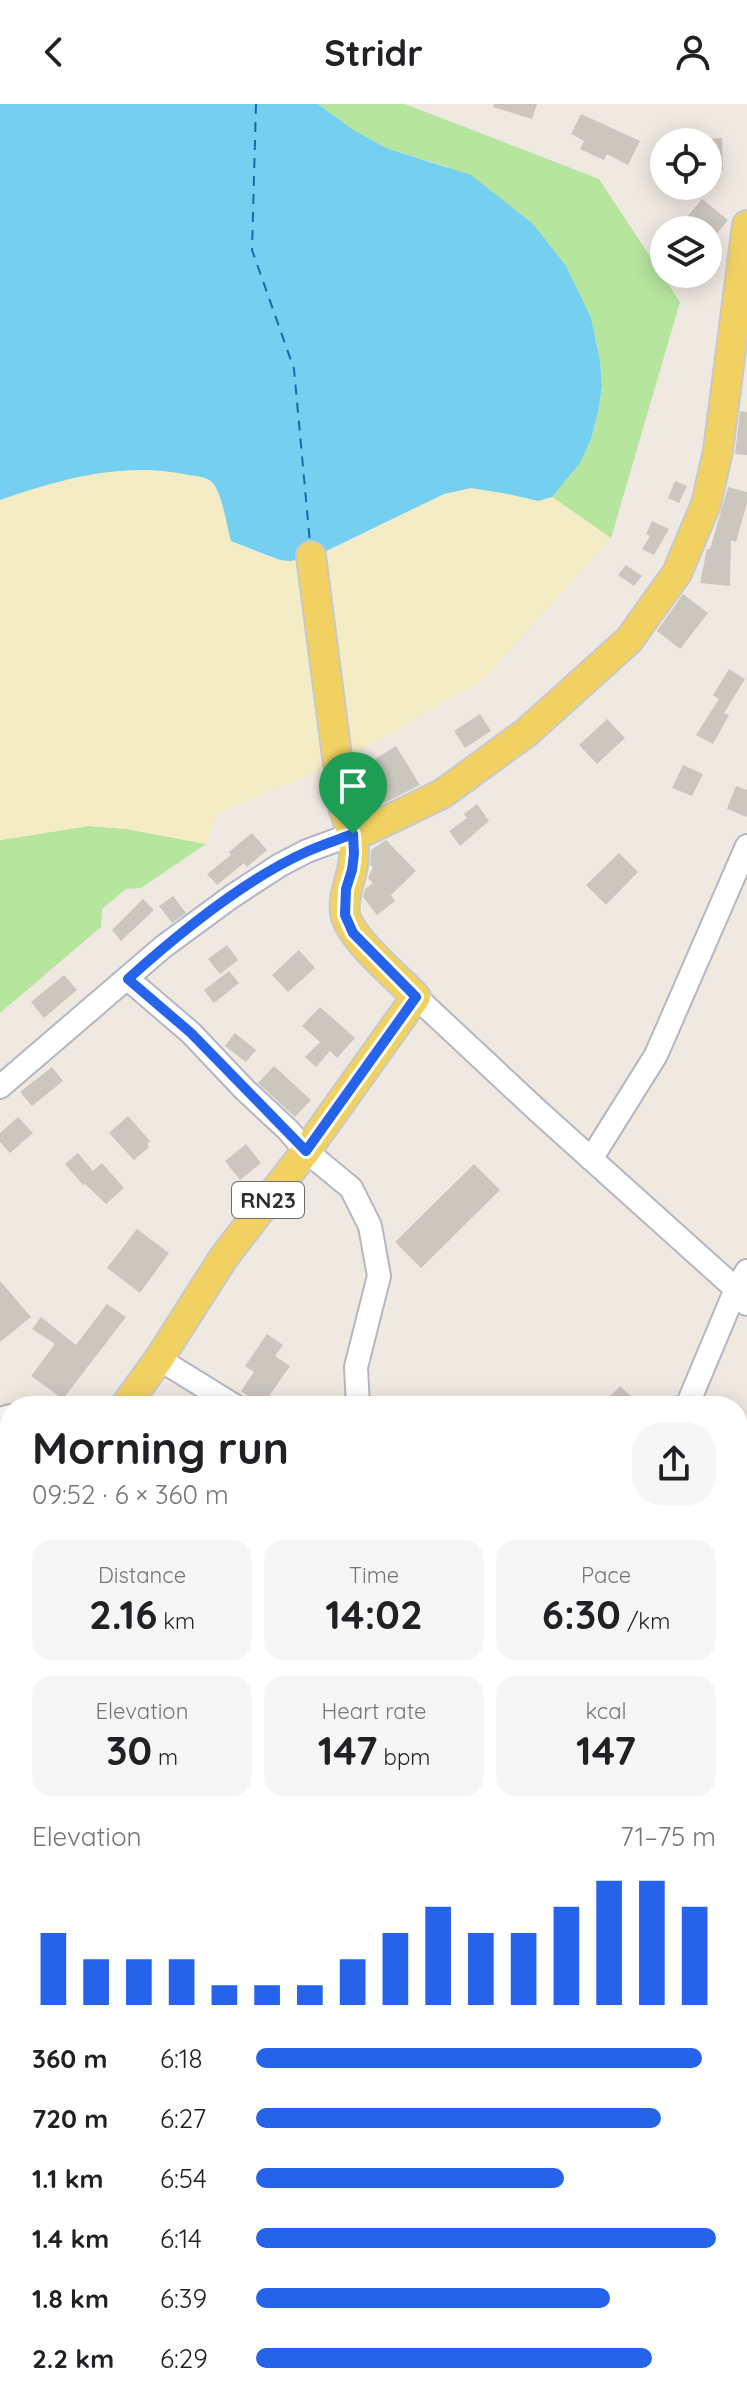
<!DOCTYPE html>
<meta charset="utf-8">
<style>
body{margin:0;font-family:Quicksand,sans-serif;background:#f6f6f6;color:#202124;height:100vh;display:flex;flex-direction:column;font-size:30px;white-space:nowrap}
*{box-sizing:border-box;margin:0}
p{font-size:26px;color:#757577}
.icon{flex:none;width:44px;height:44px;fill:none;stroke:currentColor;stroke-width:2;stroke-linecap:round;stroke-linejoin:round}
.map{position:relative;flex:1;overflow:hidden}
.details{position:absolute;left:0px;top:1292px;width:748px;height:1010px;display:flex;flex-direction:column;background:#fff;border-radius:32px 32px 0 0;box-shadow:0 4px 20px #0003}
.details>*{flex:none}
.fabs{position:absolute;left:650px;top:24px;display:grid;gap:16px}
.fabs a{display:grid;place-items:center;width:72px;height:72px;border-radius:50%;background:#fff;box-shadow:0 4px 20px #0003;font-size:40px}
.pin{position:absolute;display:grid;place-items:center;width:68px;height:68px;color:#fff;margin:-82px -34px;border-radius:50% 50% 50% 0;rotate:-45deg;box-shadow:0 0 8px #0007}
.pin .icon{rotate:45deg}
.round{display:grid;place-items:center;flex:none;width:84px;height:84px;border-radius:32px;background:#f6f6f6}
.summary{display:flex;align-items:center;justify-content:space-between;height:136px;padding:0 32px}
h1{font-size:44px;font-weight:700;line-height:60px}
.figures{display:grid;grid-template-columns:repeat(3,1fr);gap:12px;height:136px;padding:8px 32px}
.figures div{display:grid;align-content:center;border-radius:20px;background:#f6f6f6;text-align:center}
.figures b{font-size:40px;font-weight:700}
.figures small{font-size:22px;font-weight:400}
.figures p{font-size:22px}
.chart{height:224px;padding:16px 32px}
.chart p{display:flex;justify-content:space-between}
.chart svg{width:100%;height:144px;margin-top:8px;stroke:#2563eb;stroke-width:6}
ul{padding:0 32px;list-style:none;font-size:26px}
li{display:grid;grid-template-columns:128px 96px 1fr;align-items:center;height:60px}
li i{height:20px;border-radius:10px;background:#2563eb}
header{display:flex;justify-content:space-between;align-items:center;height:104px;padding:0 32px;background:#fff;font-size:36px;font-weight:700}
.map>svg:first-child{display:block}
.green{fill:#b6e59e}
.sand{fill:#f3ecc5}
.water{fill:#75cff0}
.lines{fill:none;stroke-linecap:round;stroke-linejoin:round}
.ferry{stroke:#0d6fa3;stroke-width:2;stroke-dasharray:10 8;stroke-linecap:butt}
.building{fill:#cbc7bf}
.minor-casing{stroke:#b4b7c1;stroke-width:26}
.major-casing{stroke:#c9c9c9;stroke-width:32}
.minor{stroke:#fff;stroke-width:22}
.major{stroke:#f2d163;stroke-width:28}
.route-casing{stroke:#fff;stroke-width:16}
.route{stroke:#2563eb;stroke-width:10}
.labels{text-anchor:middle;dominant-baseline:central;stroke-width:8;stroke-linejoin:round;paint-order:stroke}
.shield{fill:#fff;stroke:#6d6d6d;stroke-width:2}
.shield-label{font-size:22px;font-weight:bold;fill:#2e2e2e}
</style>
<header><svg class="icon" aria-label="back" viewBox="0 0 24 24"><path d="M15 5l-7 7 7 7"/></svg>Stridr<svg class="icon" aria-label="person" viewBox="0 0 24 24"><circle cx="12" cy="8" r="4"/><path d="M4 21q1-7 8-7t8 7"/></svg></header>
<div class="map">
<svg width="747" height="2301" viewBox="0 0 747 2301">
<rect width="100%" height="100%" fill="#efe9e1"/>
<path class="green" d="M318 0H405L599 75 680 198 611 434 552 393 580 359 591 335 598 308 602 282 600 257 591 214 448 63 386 44 352 25Z
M89 722 127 725 206 740 141 784 126 785 102 805 101 823 0 909V736Z"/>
<path class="sand" d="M115 365C137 366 202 364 214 382 223 394 227 422 231 437 244 444 275 458 290 457 349 453 405 393 467 385 496 381 524 401 552 393L611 434 482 577 340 658 217 710 206 740 127 725 89 722 0 736V396L53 378Z"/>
<path class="water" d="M0 0H318L352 25 386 44 471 71 533 120 566 162 591 214 600 257 602 282 598 308 591 335 580 359 552 393 538 397 508 390 471 384 444 390 320 450 291 457 280 456 231 437C227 423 222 388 212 378 207 373 196 372 189 371 123 357 62 375 0 396Z"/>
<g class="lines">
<path class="ferry" d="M256 0 252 146 294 265 310 439"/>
</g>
<path class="building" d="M494 0H537L532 15 493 3Z
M581 10 640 37 628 61 607 50 604 56 580 45 584 37 571 30Z
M722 34 723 66H709L708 35Z
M702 95 728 116 708 140V126H676Z
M740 307 747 308V351L735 350Z
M675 377 687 382 679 399 668 394Z
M728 383 747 388V399L736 438 731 436 730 482 700 479 707 445H710Z
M652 417 669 425 654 451 642 445 650 432 646 430Z
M626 461 642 472 634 482 618 471Z
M683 490 708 509 680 545 657 527Z
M729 565 745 575 724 609 729 611 713 640 696 631 719 595 713 591Z
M480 610 491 627 465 644 454 627Z
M607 615 625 634 597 660 579 641Z
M396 642 420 681 364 709 361 702 356 667Z
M683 661 703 670 692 692 672 684Z
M736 682 747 686V713L727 705Z
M477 700 489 717 460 742 449 727 467 714 464 710Z
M252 729 267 746 247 763 244 759 217 781 207 770 231 751 229 748Z
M386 736 416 767 391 791 395 797 377 811 363 793 365 785 373 779 368 774 373 763 370 761 371 746Z
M619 749 638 768 606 801 586 781Z
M173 792 186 809 172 819 159 802Z
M143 795 154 806 121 837 112 826Z
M227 841 238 856 220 870 208 855Z
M299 846 315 864 288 888 272 871Z
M229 867 239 879 214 899 204 886Z
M64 871 77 886 44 914 31 898Z
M320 903 355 934 337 954 330 947 316 963 305 953 320 938 302 922Z
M235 929 256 946 246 958 225 942Z
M274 962 311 996 295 1013 258 979Z
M52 963 63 977 32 1002 20 988Z
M128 1012 150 1037 147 1040 149 1043 134 1056 109 1029Z
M18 1013 33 1029 10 1049 0 1038V1029Z
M246 1040 261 1059 240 1076 225 1057Z
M78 1049 93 1067 102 1059 124 1084 106 1100 85 1080 83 1081 65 1060Z
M474 1060 500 1086 421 1164 395 1138Z
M137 1125 169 1149 140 1189 107 1164Z
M0 1177 31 1213 0 1238Z
M107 1200 126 1213 63 1295 31 1272 55 1240 32 1225 41 1213 76 1241Z
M267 1230 283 1241 275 1252 290 1262 262 1302 241 1287 254 1268 245 1262Z
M620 1282 642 1302H601Z"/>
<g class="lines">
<g class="minor-casing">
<path id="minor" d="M128 875 191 929 245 986 288 1026 306 1047 351 1084 370 1122 379 1172 356 1263 358 1302
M416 893 538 1007 736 1185 747 1200
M0 983 163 843 231 793 280 761 307 747 353 730
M591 1055 656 951 747 742
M159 1255 235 1302
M687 1302 736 1185 747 1167
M0 1315 10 1312
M0 1838 10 1840
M0 2154 10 2156
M738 2273H747
M197 2301 198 2292"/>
</g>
<g class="major-casing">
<path id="major" d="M353 730 367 726 442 690 527 628 629 536 677 469 706 400 718 347 747 121
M125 1302 159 1255 224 1153 306 1047 416 893C397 873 349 834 345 809 343 793 349 781 352 766 357 745 352 726 344 706L311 452
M0 1495 10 1479"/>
</g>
<use href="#minor" class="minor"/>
<use href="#major" class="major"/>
</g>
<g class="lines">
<g class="route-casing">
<path id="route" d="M353 730 354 750 352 766 346 785 345 811 353 829 416 893 306 1047 191 929 128 875C179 829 244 776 306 748 321 741 337 736 353 730Z"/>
</g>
<use href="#route" class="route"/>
</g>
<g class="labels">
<rect class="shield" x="232" y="1078" width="72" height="36" rx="6"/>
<g class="shield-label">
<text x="268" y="1096">RN23</text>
</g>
</g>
</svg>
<div class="fabs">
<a><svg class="icon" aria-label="locate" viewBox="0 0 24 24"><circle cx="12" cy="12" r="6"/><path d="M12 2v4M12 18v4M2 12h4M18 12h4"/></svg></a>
<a><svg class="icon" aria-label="layers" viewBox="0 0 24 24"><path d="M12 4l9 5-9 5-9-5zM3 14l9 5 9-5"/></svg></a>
</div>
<div class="pin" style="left:353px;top:730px;background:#1e9e55"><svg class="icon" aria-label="arrive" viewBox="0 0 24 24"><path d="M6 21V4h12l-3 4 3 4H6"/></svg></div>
<section class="details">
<div class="summary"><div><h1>Morning run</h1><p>09:52 · 6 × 360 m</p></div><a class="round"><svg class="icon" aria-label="share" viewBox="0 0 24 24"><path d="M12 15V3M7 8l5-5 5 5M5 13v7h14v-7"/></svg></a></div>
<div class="figures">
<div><p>Distance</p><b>2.16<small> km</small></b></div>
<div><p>Time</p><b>14:02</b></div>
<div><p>Pace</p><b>6:30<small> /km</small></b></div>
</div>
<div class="figures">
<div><p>Elevation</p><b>30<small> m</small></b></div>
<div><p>Heart rate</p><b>147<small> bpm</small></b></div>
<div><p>kcal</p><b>147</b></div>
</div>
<div class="chart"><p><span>Elevation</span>71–75 m</p>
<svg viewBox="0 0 160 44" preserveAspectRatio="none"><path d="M5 44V22M15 44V30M25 44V30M35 44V30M45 44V38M55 44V38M65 44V38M75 44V30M85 44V22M95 44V14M105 44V22M115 44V22M125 44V14M135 44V6M145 44V6M155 44V14"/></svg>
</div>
<ul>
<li><b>360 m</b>6:18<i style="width:97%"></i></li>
<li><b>720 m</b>6:27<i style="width:88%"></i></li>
<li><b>1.1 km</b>6:54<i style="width:67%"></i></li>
<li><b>1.4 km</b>6:14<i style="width:100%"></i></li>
<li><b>1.8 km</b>6:39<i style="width:77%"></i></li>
<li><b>2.2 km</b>6:29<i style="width:86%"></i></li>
</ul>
</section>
</div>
